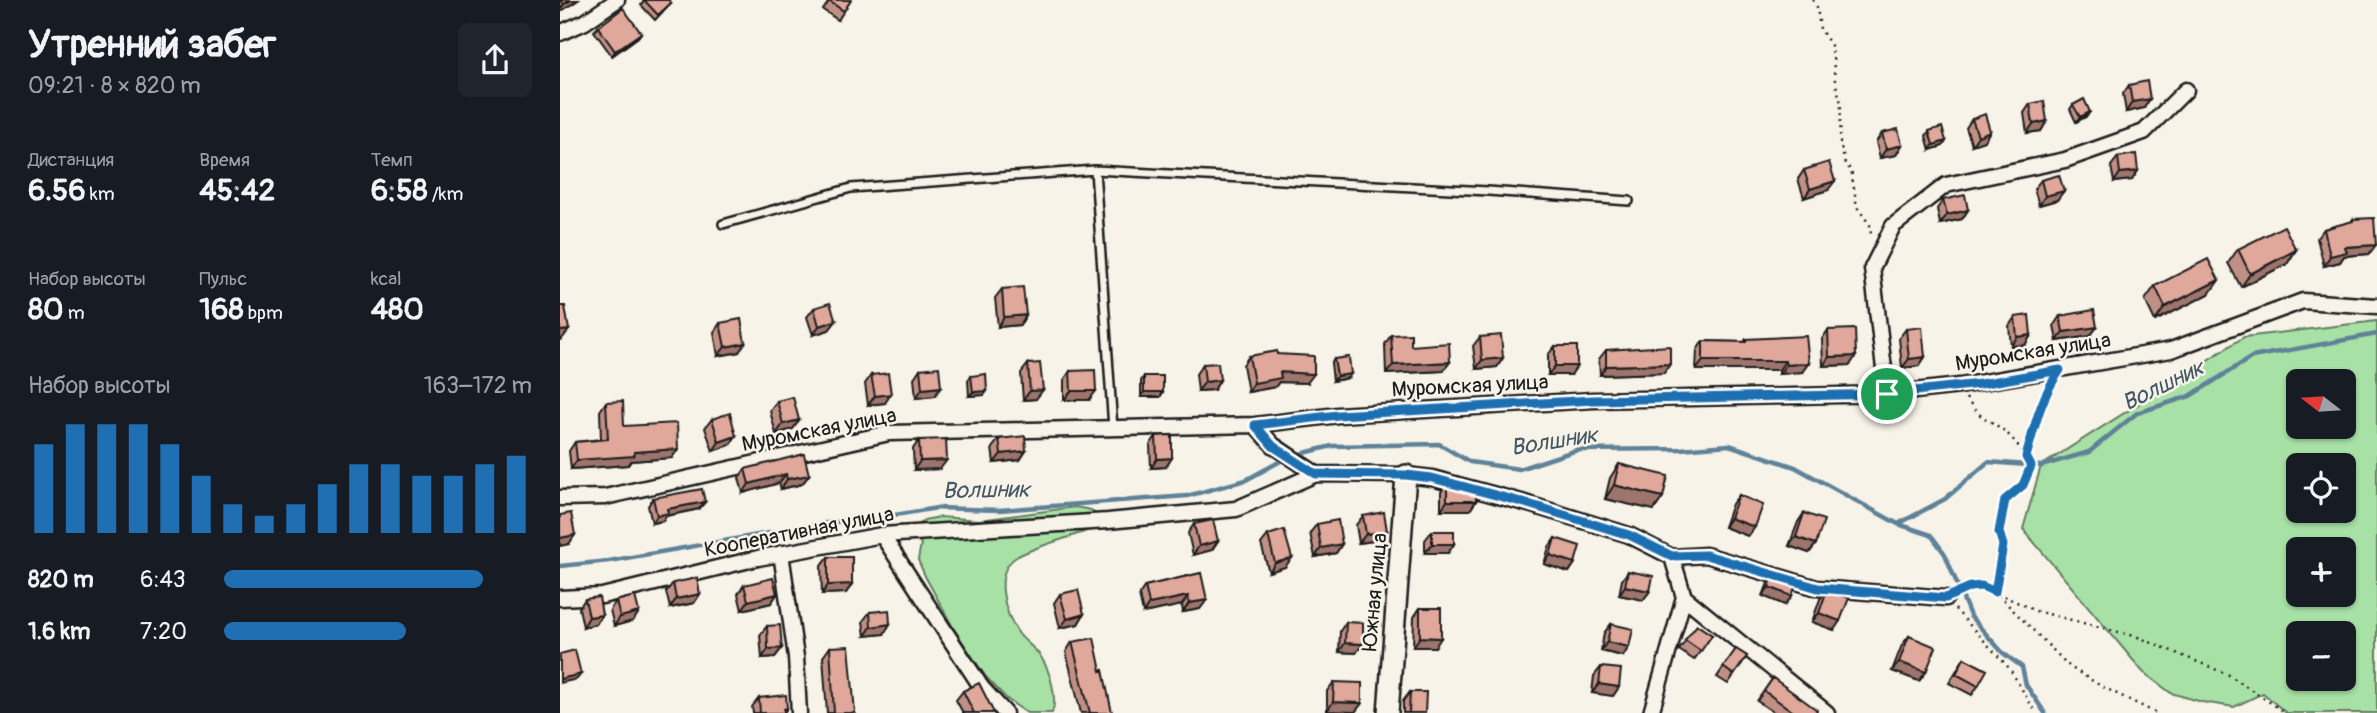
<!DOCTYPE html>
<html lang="ru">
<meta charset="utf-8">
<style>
body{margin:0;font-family:Pangolin,sans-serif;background:#20242c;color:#f1f3f6;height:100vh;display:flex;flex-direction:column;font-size:26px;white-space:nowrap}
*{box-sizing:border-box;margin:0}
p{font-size:23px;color:#9ea1a6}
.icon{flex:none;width:38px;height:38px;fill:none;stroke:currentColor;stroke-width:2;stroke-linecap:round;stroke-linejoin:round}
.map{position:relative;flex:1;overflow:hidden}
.panel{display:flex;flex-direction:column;background:#171b24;width:560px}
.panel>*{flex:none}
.needle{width:46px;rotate:287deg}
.tools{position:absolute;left:1726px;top:369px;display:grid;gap:14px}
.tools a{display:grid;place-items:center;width:70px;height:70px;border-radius:10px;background:#171b24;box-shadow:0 2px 5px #0004;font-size:35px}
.pin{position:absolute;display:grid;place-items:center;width:60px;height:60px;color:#fff;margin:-30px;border:4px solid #fff;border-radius:50%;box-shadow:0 2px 7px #0007}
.round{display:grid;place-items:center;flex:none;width:74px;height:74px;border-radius:10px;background:#20242c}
.summary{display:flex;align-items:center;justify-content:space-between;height:119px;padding:0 28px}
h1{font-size:38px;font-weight:700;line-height:52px}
.metrics{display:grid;grid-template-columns:repeat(3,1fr);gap:10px;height:119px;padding:7px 28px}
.metrics div{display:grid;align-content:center}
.metrics b{font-size:30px;font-weight:700}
.metrics small{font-size:19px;font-weight:400}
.metrics p{font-size:19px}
.chart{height:196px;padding:14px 28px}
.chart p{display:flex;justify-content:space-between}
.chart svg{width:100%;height:126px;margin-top:7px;stroke:#1f6fb2;stroke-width:6}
ul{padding:0 28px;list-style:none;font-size:23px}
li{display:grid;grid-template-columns:112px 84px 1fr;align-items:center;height:52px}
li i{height:18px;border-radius:9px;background:#1f6fb2}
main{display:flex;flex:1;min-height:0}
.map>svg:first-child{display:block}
.green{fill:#a8e1a6;stroke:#627e61;stroke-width:2;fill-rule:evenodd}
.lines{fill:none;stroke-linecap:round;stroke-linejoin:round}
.stream{stroke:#5f8298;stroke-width:4.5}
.lane-casing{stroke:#1c1c1c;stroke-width:12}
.street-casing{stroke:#1c1c1c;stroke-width:19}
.secondary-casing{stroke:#1c1c1c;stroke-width:24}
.path{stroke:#1c1c1c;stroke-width:2.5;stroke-dasharray:2 5;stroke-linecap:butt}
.lane{stroke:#f7f3e8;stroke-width:7}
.street{stroke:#f7f3e8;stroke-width:14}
.secondary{stroke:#f7f3e8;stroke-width:19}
.wall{fill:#c19085;stroke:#1c1c1c;stroke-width:2}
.shaded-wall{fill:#9d756c;stroke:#1c1c1c;stroke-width:2}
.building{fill:#e0a79b;stroke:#1c1c1c;stroke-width:2}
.route-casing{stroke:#fff;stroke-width:14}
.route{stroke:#1f6fb2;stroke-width:9}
.labels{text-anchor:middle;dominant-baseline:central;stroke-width:5;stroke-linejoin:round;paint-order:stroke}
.street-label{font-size:21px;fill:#1c1c1c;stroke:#f7f3e8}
.water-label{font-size:23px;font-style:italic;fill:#435864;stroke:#f7f3e8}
</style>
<main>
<section class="panel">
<div class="summary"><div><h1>Утренний забег</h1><p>09:21 · 8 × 820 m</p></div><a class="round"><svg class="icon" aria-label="share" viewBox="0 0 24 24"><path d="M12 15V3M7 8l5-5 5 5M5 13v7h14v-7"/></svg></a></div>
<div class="metrics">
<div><p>Дистанция</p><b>6.56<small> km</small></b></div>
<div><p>Время</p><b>45:42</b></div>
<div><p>Темп</p><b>6:58<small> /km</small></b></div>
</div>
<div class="metrics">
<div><p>Набор высоты</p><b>80<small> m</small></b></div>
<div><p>Пульс</p><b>168<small> bpm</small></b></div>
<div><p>kcal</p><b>480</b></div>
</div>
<div class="chart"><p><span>Набор высоты</span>163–172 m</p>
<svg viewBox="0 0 160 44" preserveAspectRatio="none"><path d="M5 44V13M15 44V6M25 44V6M35 44V6M45 44V13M55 44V24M65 44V34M75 44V38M85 44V34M95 44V27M105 44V20M115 44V20M125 44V24M135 44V24M145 44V20M155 44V17"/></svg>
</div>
<ul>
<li><b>820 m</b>6:43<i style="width:84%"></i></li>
<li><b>1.6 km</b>7:20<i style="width:59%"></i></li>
</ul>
</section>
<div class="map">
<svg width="1817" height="713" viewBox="0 0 1817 713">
<rect width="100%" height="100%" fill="#f7f3e8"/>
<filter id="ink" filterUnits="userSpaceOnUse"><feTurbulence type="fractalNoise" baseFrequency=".0143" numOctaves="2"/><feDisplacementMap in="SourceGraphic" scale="14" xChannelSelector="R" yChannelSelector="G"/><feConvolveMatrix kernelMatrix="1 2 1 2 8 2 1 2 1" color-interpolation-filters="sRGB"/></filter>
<g filter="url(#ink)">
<path class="green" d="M1817 321V713H1726L1703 693 1674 707 1642 702 1611 693 1583 672 1463 529 1481 466 1684 337ZM1738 382H1783V427H1738ZM1738 466H1783V511H1738ZM1738 550H1783V595H1738ZM1738 634H1783V679H1738Z
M515 507 531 510 537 516 535 525 529 530C506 539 479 545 458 556 431 571 445 614 459 634 465 642 475 648 481 657 490 671 498 698 492 713H467L448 700 426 677 394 629 365 576 358 560 361 544 352 532 364 520 380 517 420 520Z"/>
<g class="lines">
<path class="stream" d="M736 455 772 446 879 444 910 462 959 469 1017 450 1120 449 1169 445 1235 467 1338 524 1385 499 1428 462 1481 466 1529 452 1577 413 1630 396 1692 357 1817 334
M1338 524 1371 535 1385 554 1410 616 1443 653 1462 667 1466 685 1485 713
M0 566 49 561 267 523 323 517 377 508 439 510 627 496 686 480 728 457"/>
<g class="lane-casing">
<path id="lane" d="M535 170 928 191 1069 201
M163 224 291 188 535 170 553 428"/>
</g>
<g class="street-casing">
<path id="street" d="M0 33 25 22 57 0
M1327 394 1312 268 1333 226 1386 185 1505 160 1584 132 1626 90
M695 425 713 445 756 474
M0 498 45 497 329 433 695 425 778 415 1033 400 1327 394 1400 386 1611 350 1743 301 1817 306
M322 535 422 688 445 713
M221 553 236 657 239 713
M1112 557 1124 597
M1124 597 1267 713
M0 598 42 596 198 558 322 535 548 521 676 509 756 474 846 475 872 478 965 503 1069 535 1112 557 1146 555 1257 588 1386 598
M1091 713 1124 597"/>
</g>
<g class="secondary-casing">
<path id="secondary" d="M828 713 846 475"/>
</g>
<path class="path" d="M1253 0 1257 7 1260 29 1272 47 1275 81 1281 103 1280 142 1285 164 1291 170 1297 207 1310 225 1311 235
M1406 398C1418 417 1423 416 1439 427 1452 436 1464 452 1471 465L1463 485 1445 500 1439 532 1443 545 1435 592 1510 667 1541 686 1596 713
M1466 457 1476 416 1488 387
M1398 593 1422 586 1476 611 1578 637 1669 675 1726 713
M1395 609 1450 669 1476 713"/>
<use href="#lane" class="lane"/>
<use href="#street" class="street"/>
<use href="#secondary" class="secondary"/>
</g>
<path class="wall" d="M0 0H18L0 12Z
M84 0 111 3 95 20 81 5Z
M270 0H291L278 20 263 10Z
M38 27 81 33 78 37 52 56 34 31Z
M1569 85 1584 108 1566 112 1563 94Z
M1470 104 1487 121 1481 131 1467 133 1464 113Z
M1513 105 1527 116 1516 122 1510 109Z
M1412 119 1430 131 1424 141 1412 145 1406 128Z
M1369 131 1386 141 1383 146 1370 150 1366 136Z
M1322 133 1342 145 1336 155 1320 158 1316 142Z
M1558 157 1572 180 1554 182 1551 166Z
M1244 170 1268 190 1244 198 1238 179Z
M1481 180 1497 200 1479 205 1474 189Z
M1383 200 1408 210 1402 219 1380 224 1377 209Z
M1793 219 1809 254 1784 256 1780 262 1764 266 1757 238 1764 229 1791 222Z
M1678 249 1736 250 1727 264 1681 287 1668 263Z
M1659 280 1649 294 1595 321 1585 300 1595 286Z
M442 289 466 315 460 325 438 327 435 298Z
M254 308 276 321 269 330 253 335 247 317Z
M1500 316 1537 327 1530 336 1497 341 1494 325Z
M1455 317 1471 335 1465 345 1451 346 1449 326Z
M160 323 179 352 158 356 154 332Z
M1346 329 1365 357 1359 366 1342 368 1339 338Z
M1268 330 1290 365 1263 366 1262 339Z
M831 335 851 346 890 362 883 371 826 374 825 344Z
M920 337 943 358 937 367 916 369 913 346Z
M1186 339 1242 372 1219 374V370H1136L1137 350 1143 341 1184 342Z
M995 346 1011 375H988V355Z
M1046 350 1110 364 1104 373 1040 375 1039 359Z
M717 354 747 383 719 382 715 387 688 392 683 365 689 356Z
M774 359 788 378 773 381 771 363Z
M468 364 476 399 463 400 461 373Z
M643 364 660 380 654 390 638 391 636 374Z
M360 369 375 396 356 398 354 378Z
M510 371 529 400H504V380Z
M311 375 325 403 308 405 305 384Z
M411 376 427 391 424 395 409 396 408 380Z
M584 376 603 392 600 397H581V381Z
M217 401 239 420 233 429 216 434 210 411Z
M46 402 64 426 112 458 71 461 68 465 11 469 9 451 15 442 41 439 40 411Z
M152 419 170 445 153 451 145 428Z
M596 436 606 467 591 468 590 445Z
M439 439 466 451 460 460 434 463 432 448Z
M359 440 380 469 354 470 353 449Z
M1059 464 1103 497 1094 510 1045 499 1050 478Z
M185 469 249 475 242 484 221 489 219 483 183 493 179 478Z
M887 483 916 501 910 510H881V492Z
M1179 495 1195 527 1188 536 1164 527 1172 504Z
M93 498 145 502 139 509 106 516 103 521 92 523 88 506Z
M1244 513 1256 544 1249 553 1229 546 1238 522Z
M803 516 820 540 799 543 796 525Z
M634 524 652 550 633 555 628 533Z
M757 524 782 544 776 553 755 557 750 533Z
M872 531 894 544 888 553H865V540Z
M708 535 725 567 709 572 701 544Z
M995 538 1015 563 1009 572 984 564 989 547Z
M268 557 292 584 286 593 262 594 261 566Z
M1068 571 1090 591 1083 600 1059 595 1062 580Z
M641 573 640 609 623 612 622 605 583 613 579 595 585 586Z
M1214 574 1225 605 1203 596 1208 583Z
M113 583 140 594 134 603 110 608 106 592Z
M184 585 217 594 211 603 182 610 178 594Z
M1267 590 1274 630 1252 622 1260 599Z
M500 594 524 614 518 624 500 628 494 603Z
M25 599 42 615 36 624 23 627 19 608Z
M56 601 79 612 73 621 54 626 50 610Z
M860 608 875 647H853L854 617Z
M310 612 324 634 305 636 303 621Z
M786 622 796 653 779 652 780 631Z
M1051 624 1063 656 1041 651 1044 633Z
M1137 625 1152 635 1134 660 1119 650Z
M207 626 222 648 215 657 202 658 200 635Z
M1349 636 1366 672 1359 681 1332 671 1342 645Z
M512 642 541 671 552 713H521L506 652Z
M270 647 295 713H267L263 657Z
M1176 649 1187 656 1168 684 1157 677Z
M1404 658 1418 686 1412 695 1389 683Z
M1041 667 1059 687 1053 696 1032 693 1034 676Z
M1213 678 1255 713H1215L1197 701Z
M774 682 802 703 795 712 767 711V691Z
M403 691 434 713H403L396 700Z
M850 692 865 713H843V701Z
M199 698 227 708 224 713H193L192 707Z"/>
<path class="shaded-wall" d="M11 0H18L0 12V10L4 4Z
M81 33 78 37 52 56 55 51Z
M1590 99 1584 108 1566 112 1572 102Z
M1530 112 1527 116 1516 122 1520 117Z
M1487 121 1481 131 1467 133 1473 124Z
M1430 131 1424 141 1412 145 1418 136Z
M1386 141 1383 146 1370 150 1373 145Z
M1342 145 1336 155 1320 158 1326 149Z
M1578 171 1572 180 1554 182 1560 173Z
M1275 181 1268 190 1244 198 1250 189Z
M1504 191 1497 200 1479 205 1485 196Z
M1408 210 1402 219 1380 224 1387 215Z
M1816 245 1809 254 1784 256 1780 262 1764 266 1770 256 1785 247Z
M1736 250 1727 264 1681 287 1690 274Z
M1659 280 1649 294 1595 321 1605 307Z
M466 315 460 325 438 327 444 317Z
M276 321 269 330 253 335 259 326Z
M1537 327 1530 336 1497 341 1503 332Z
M9 330 2 339 0 340V331Z
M1471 335 1465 345 1451 346 1457 337Z
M185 343 179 352 158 356 165 347Z
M1296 356 1290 365 1263 366 1269 357Z
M1365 357 1359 366 1342 368 1349 359Z
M943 358 937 367 916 369 922 360Z
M1143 361H1225L1219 370H1136Z
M890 362 883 371 826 374 833 365Z
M1249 363 1242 372 1219 374 1226 365Z
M1110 364 1104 373 1040 375 1046 366Z
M995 366H1017L1011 375H988Z
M720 372 754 374 747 383 719 382 715 387 688 392 694 383Z
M791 374 788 378 773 381 777 376Z
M660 380 654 390 638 391 645 382Z
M381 387 375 396 356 398 362 389Z
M483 390 476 399 463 400 470 391Z
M427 391 424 395 409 396 413 392Z
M511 391H536L529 400H504Z
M584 392H603L600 397H581Z
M331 394 325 403 308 405 315 396Z
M239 420 233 429 216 434 223 424Z
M176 436 170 445 153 451 159 442Z
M118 449 112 458 71 461 68 465 11 469 17 460 74 452Z
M466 451 460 460 434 463 441 454Z
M612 458 606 467 591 468 597 459Z
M387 460 380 469 354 470 360 461Z
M226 474 219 483 183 493 189 484Z
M249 475 242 484 221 489 227 479Z
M1054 485 1103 497 1094 510 1045 499Z
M887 501H916L910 510H881Z
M145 502 139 509 106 516 103 521 92 523 97 516 107 509Z
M1170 518 1195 527 1188 536 1164 527Z
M827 531 820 540 799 543 806 534Z
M15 535 9 544 0 546V538Z
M1236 537 1256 544 1249 553 1229 546Z
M658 541 652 550 633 555 639 546Z
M782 544 776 553 755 557 761 548Z
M872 544H894L888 553H865Z
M990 555 1015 563 1009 572 984 564Z
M732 558 725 567 709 572 715 563Z
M292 584 286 593 262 594 268 585Z
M1065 586 1090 591 1083 600 1059 595Z
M1209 587 1232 596 1225 605 1203 596Z
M140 594 134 603 110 608 116 599Z
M217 594 211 603 182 610 188 601Z
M628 596 622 605 583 613 589 604Z
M647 600 640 609 623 612 629 603Z
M79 612 73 621 54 626 60 617Z
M1259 613 1280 621 1274 630 1252 622Z
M524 614 518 624 500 628 507 619Z
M42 615 36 624 23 627 29 617Z
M330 624 324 634 305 636 311 627Z
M860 637 881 638 875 647H853Z
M1047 642 1069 647 1063 656 1041 651Z
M785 643 803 644 796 653 779 652Z
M222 648 215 657 202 658 208 649Z
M1339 662 1366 672 1359 681 1332 671Z
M21 674 17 679 0 683V679Z
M1039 684 1059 687 1053 696 1032 693Z
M773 702 802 703 795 712 767 711Z"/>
<path class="building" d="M1 0H11L4 4Z
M84 0H109L111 3 98 15Z
M270 0H291L284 11 269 1Z
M63 8 81 33 55 51 38 27Z
M1587 81 1590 99 1572 102 1569 85Z
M1524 99 1530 112 1520 117 1513 105Z
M1484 101 1487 121 1473 124 1470 104Z
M1425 114 1430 131 1418 136 1412 119Z
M1382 127 1386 141 1373 145 1369 131Z
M1338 129 1342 145 1326 149 1322 133Z
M1576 154 1578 171 1560 173 1558 157Z
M1269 162 1275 181 1250 189 1244 170Z
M1499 175 1504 191 1485 196 1481 180Z
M1405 195 1408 210 1387 215 1383 200Z
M1814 218 1816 245 1785 247 1787 252 1770 256 1764 229 1793 221V219Z
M1724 226 1736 250 1690 274 1678 249Z
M1648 259 1659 280 1605 307 1595 286Z
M463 287 466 315 444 317 442 289Z
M270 303 276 321 259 326 254 308Z
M0 306H5L9 330 0 331Z
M1534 310 1537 327 1503 332 1500 316Z
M1469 315 1471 335 1457 337 1455 317Z
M181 319 185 343 165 347 160 323Z
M1362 327 1365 357 1349 359 1346 329Z
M1295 329 1296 356 1269 357 1268 330Z
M851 334V346L889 343 890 362 833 365 831 335Z
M941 335 943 358 922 360 920 337Z
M1246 336 1249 363 1226 365 1225 361H1143V341L1186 342V339Z
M995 346H1017V366H995Z
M1110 346V364L1046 366V350Z
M717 351V354L754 356V374L720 372 721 378 694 383 689 356Z
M789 357 791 374 777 376 774 359Z
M480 363 483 390 470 391 468 364Z
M658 363 660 380 645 382 643 364Z
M379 367 381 387 362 389 360 369Z
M535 370 536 391H511L510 371Z
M328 373 331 394 315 396 311 375Z
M426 374 427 391 413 392 411 376Z
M584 376H603V392H584Z
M233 397 239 420 223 424 217 401Z
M63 401 64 426 117 423 118 449 74 452V456L17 460 15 442 48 439 46 402Z
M170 413 176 436 159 442 152 419Z
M612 435V458L597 459 596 436Z
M465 436 466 451 441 454 439 439Z
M386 439 387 460 360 461 359 440Z
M244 454 249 475 227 479 226 474 189 484 185 469Z
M1059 464 1108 476 1103 497 1054 485Z
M887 483 916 489V501H887Z
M142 489 145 502 107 509 108 513 97 516 93 498Z
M1179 495 1203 505 1195 527 1170 518Z
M824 512 827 531 806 534 803 516Z
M11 513 15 535 0 538V515Z
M1244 513 1264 520 1256 544 1236 537Z
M653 520 658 541 639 546 634 524Z
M778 520 782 544 761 548 757 524Z
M724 530 732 558 715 563 708 535Z
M872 531H894V544H872Z
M995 538 1020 546 1015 563 990 555Z
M268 557H292V584L268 585Z
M1068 571 1093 576 1090 591 1065 586Z
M641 573 647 600 629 603 628 596 589 604 585 586Z
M1214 574 1237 581 1232 596 1209 587Z
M137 578 140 594 116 599 113 583Z
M213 578 217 594 188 601 184 585Z
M518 590 524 614 507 619 500 594Z
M1267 590 1289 598 1280 621 1259 613Z
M75 596 79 612 60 617 56 601Z
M39 597 42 615 29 617 25 599Z
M860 608H881V638L860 637Z
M329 610 330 624 311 627 310 612Z
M786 622 803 623V644L785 643Z
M1051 624 1073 629 1069 647 1047 642Z
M220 625 222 648 208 649 207 626Z
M1137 625 1152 635 1141 651 1125 640Z
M1349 636 1376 647 1366 672 1339 662Z
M534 638 541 671 543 670 552 713H530L512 642Z
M289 646 295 713H274L270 647Z
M1176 649 1187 656 1174 675 1163 667Z
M15 650 21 674 0 679V654Z
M1404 658 1427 670 1418 686 1396 674Z
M1041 667 1061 669 1059 687 1039 684Z
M1213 678 1257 710 1255 713H1235L1204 691Z
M774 682 802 683V703L773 702Z
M419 683 434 713H414L403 691Z
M850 692H866L865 713H849Z
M226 695 227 708 224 709V713H200L199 698Z"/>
</g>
<g class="lines" filter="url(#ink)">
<g class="route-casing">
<path id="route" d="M1500 370C1481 397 1475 425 1466 457L1471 466 1463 485 1445 500 1439 532 1443 545 1435 592 1422 586 1410 587 1386 598 1258 588 1146 555 1112 556 1069 535 965 503 872 478 846 475 756 474 713 446 695 425 778 415 1033 400 1327 394 1420 384Z"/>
</g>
<use href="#route" class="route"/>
</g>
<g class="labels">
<g class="street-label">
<text transform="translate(1473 352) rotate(-9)">Муромская улица</text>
<text transform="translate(910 386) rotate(-3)">Муромская улица</text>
<text transform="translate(259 430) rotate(-11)">Муромская улица</text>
<text transform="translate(239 532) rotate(-11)">Кооперативная улица</text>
<text transform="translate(815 592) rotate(-85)">Южная улица</text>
</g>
<g class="water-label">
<text transform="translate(1603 385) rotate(-26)">Волшник</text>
<text transform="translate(994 441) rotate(-9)">Волшник</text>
<text transform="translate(426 490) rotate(-1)">Волшник</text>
</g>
</g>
</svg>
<div class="tools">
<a><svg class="needle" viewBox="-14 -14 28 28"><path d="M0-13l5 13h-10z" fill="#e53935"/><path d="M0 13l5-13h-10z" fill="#9ea1a6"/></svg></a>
<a><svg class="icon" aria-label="locate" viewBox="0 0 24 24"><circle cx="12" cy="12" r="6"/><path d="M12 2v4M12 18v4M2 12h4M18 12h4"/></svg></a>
<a>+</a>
<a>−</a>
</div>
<div class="pin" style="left:1327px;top:394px;background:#1e9e55"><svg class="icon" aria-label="arrive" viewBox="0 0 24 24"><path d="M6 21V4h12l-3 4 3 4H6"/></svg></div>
</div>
</main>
